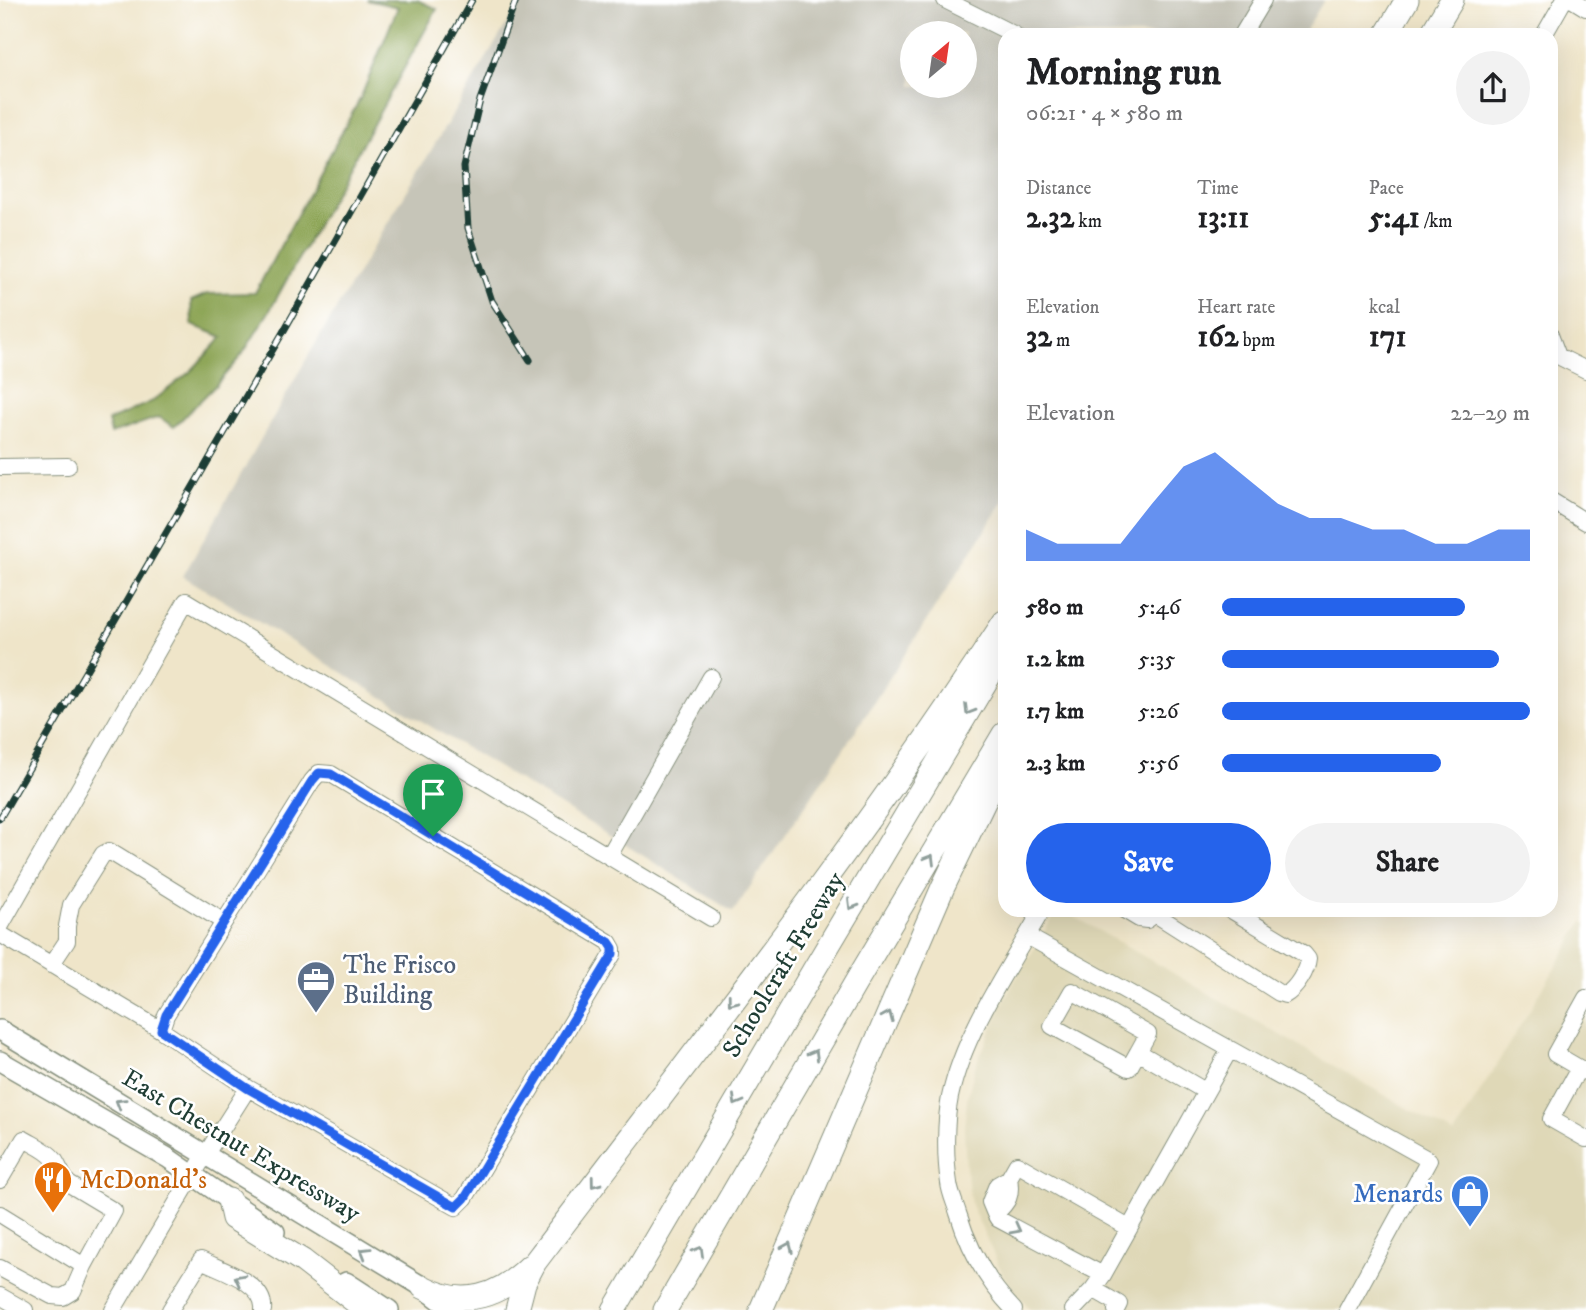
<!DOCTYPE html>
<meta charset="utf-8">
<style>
body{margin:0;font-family:"IM FELL DW Pica",serif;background:#f2f2f2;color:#202124;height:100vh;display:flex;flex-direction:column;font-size:26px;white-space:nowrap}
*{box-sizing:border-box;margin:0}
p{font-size:23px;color:#757577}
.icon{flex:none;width:38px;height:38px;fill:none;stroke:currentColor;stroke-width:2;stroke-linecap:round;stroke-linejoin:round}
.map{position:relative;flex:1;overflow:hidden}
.details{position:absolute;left:998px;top:28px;width:560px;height:889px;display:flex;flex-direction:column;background:#fff;border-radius:21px;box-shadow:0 7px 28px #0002}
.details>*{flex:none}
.needle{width:46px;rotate:29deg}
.controls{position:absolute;left:900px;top:21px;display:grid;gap:14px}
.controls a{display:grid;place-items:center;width:77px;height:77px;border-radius:50%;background:#fff;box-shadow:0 7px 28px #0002;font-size:35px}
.pin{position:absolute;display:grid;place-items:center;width:60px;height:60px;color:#fff;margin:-72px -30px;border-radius:50% 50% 50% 0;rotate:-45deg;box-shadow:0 0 7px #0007}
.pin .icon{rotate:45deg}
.round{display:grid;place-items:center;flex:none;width:74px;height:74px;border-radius:37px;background:#f2f2f2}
.summary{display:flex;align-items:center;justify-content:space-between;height:119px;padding:0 28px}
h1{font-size:38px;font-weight:700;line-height:52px}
.metrics{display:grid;grid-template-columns:repeat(3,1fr);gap:10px;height:119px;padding:7px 28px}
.metrics div{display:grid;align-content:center}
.metrics b{font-size:30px;font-weight:700}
.metrics small{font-size:19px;font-weight:400}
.metrics p{font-size:19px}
.chart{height:196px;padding:14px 28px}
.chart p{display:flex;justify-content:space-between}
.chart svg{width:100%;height:126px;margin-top:7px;fill:#2563eb;opacity:.7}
.primary-button{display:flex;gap:14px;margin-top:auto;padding:14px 28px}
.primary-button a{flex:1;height:80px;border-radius:42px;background:#2563eb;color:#fff;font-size:28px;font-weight:700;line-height:80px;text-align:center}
.primary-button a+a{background:#f2f2f2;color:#202124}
ul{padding:0 28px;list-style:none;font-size:23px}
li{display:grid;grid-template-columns:112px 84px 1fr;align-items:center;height:52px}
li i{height:18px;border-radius:9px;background:#2563eb}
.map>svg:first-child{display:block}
.built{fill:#dfd8b7}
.industrial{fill:#c6c5b8;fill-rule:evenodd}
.forest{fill:#8ca455;stroke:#567044;stroke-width:2}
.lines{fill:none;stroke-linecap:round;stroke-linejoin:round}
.minor-casing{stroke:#87917e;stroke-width:18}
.major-casing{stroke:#87917e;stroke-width:22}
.highway-casing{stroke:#87917e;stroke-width:25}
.minor{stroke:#fff;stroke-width:16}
.major{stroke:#fff;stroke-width:19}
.highway{stroke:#fff;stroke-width:23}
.rail-casing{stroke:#1f3d34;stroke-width:7}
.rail{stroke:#fff;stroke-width:4.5;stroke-dasharray:13;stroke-linecap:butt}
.oneway{stroke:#8f9e9a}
.route-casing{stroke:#fff;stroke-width:14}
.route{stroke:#2563eb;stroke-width:9}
.labels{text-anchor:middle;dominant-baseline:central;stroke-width:5;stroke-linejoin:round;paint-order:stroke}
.service-label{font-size:26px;fill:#4e5e75;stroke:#fff;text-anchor:start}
.street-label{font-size:26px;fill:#1f3d34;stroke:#fff}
.food-label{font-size:26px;fill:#c56008;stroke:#fff;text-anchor:start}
.shop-label{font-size:26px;fill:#366cbe;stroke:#fff;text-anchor:end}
</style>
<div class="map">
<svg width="1586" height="1310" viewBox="0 0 1586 1310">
<rect width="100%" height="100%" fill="#fff"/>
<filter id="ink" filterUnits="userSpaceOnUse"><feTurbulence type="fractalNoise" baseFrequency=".0143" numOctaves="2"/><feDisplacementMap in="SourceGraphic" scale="14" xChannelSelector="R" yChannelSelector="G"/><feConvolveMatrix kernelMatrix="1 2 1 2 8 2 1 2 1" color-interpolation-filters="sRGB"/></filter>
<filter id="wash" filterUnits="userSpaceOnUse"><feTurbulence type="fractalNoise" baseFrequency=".00686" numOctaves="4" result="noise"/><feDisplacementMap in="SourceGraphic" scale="28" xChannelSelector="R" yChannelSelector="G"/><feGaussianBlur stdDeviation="1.57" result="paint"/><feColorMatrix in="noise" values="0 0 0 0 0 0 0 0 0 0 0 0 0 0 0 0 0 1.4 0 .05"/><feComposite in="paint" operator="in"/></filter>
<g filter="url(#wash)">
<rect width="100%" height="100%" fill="#efe5c9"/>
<path class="built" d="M1057 910H1063L1454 1135 1583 922 1586 923V1310H1031L1004 1277 971 1205 966 1168 964 1129 967 1099 975 1067 1008 992Z"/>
<path class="industrial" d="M521 0H1324L1303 35H1004V501L843 750 733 912 642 855 183 576 307 358ZM912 33H964V86H912Z"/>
<path class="forest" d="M367 0H417L437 9 270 310 242 355 215 386 174 427 159 417 111 434 108 421 153 401 191 371 223 337 192 325 191 301 207 294 255 293 361 97 398 7Z"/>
</g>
<g filter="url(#ink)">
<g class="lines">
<g class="minor-casing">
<path id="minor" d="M945 0 1015 35
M1573 0 1586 8
M1242 35 1263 0
M1544 35 1564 0
M1550 335 1558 356 1586 370
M0 467 68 466
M1550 500 1586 522
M609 856 711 677
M1124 910 1139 919 1147 920 1155 914 1279 993 1285 995C1296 989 1307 971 1308 959L1304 954 1231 910
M0 927 186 601 711 918
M0 934 161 1030 248 1088 456 1207 465 1198 613 954V949L609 942 331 774 319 773 312 781 166 1015 161 1030
M1027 936 1429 1160 1347 1310
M51 965 67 941V926L71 905 103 854 109 851 224 922
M1586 998 1555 1054 1586 1072
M1138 1052 1129 1068 1052 1026 1072 991 1148 1034 1138 1052 1205 1091
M1579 1068 1551 1119 1586 1139
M1009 1178C1012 1195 1009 1202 995 1214L998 1219 1103 1275
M0 1180 24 1139C34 1145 47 1150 54 1159 60 1168 62 1177 69 1184L114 1211 84 1266 73 1291 63 1297 52 1296 0 1268
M0 1214 84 1266
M995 1214 990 1202 997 1185 1009 1178 1017 1164 1129 1228
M1093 1289 1119 1304 1116 1310
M0 1296 25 1310
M113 1310 199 1165 248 1088
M170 1310 201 1260C221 1270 266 1283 263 1310
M1014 1310C988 1283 969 1249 958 1213 955 1203 950 1193 949 1183 945 1157 945 1122 950 1097 964 1032 1009 968 1042 910
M1073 1310 1093 1289 1103 1275 1230 1049"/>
</g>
<g class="major-casing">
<path id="major" d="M0 1030 423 1287 453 1310
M0 1061 168 1158 275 1232
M346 1282 389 1310"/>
</g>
<g class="highway-casing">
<path id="highway" d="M1386 35 1407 0
M1431 35 1452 0
M229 1200 233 1218 303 1261 366 1310
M423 1287C464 1309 499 1296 530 1266
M517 1310 524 1283 535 1262C695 1051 860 844 1004 622
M614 1310 815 968 1004 651
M665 1310 859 977 1004 734
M761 1310 943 887 1000 769"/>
</g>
<use href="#minor" class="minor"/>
<use href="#major" class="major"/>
<use href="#highway" class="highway"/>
<g class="rail-casing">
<path id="rail" d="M516 0 480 100 464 167 468 228 492 301 530 360
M0 818 282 334 472 0"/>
</g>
<use href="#rail" class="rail"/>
</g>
<defs><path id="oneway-chevron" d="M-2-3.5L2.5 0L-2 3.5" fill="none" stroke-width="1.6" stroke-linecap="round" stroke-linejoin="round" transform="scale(1.75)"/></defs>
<g class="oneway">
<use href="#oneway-chevron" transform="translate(969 710) rotate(121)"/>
<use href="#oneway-chevron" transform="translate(930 859) rotate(-59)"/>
<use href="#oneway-chevron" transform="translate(852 905) rotate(121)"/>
<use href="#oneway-chevron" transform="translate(732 1001) rotate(127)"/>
<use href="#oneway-chevron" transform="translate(888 1016) rotate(-67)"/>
<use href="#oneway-chevron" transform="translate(814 1054) rotate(-60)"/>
<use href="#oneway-chevron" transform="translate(737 1101) rotate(120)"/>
<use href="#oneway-chevron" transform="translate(120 1103) rotate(-149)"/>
<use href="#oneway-chevron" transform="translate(595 1183) rotate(127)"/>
<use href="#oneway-chevron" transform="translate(1016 1229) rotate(28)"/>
<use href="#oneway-chevron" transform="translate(788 1247) rotate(-67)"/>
<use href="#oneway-chevron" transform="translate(699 1251) rotate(-60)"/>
<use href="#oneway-chevron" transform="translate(365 1252) rotate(-149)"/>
<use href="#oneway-chevron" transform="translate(239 1279) rotate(-152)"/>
</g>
</g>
<g class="lines" filter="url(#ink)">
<g class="route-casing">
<path id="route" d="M319 773 331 774 609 942 613 948V954L465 1198 456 1207 247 1088 161 1030 166 1015 312 781Z"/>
</g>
<use href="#route" class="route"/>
</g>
<defs>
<g id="office-pin" transform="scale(2.0125)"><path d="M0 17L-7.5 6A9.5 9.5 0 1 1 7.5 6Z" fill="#5c6f8a" stroke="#fff"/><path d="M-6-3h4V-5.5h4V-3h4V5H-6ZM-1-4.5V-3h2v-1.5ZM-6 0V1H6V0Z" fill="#fff"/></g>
<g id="restaurant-pin" transform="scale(2.0125)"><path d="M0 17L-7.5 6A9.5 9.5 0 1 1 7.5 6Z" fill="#e8710a" stroke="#fff"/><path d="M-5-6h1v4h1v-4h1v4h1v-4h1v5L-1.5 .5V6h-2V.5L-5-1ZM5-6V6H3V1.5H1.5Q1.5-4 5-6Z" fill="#fff"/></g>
<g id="shop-pin" transform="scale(2.0125)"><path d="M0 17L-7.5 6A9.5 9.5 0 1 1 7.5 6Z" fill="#3f7fe0" stroke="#fff"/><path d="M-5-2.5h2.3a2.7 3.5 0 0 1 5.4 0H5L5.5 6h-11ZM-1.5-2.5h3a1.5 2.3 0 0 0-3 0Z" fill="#fff"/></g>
</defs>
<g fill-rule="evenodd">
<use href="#office-pin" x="316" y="980"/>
<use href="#restaurant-pin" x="53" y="1180"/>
<use href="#shop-pin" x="1470" y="1194"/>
</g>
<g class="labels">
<g class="service-label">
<text x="343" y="965">The Frisco<tspan x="343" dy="30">Building</tspan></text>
</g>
<g class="street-label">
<text transform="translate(784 965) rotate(-59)">Schoolcraft Freeway</text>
<text transform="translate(241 1146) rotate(31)">East Chestnut Expressway</text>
</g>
<g class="food-label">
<text x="80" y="1180">McDonald's</text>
</g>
<g class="shop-label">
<text x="1443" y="1194">Menards</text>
</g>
</g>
</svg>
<div class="controls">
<a><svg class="needle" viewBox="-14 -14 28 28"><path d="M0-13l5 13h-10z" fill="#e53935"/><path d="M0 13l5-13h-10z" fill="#757577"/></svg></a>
</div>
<div class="pin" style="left:433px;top:836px;background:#1e9e55"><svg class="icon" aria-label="arrive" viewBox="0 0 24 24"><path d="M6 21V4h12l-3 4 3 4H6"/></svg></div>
<section class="details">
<div class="summary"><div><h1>Morning run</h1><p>06:21 · 4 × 580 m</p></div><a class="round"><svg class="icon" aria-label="share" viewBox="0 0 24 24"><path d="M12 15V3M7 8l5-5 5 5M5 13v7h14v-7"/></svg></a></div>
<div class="metrics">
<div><p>Distance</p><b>2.32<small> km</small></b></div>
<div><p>Time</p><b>13:11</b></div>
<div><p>Pace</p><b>5:41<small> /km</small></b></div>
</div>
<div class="metrics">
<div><p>Elevation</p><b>32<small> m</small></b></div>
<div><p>Heart rate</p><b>162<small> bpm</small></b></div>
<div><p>kcal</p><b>171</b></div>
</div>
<div class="chart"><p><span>Elevation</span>22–29 m</p>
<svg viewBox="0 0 160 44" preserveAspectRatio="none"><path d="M0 44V33L10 38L20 38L30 38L40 24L50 11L60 6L70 15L80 24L90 29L100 29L110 33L120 33L130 38L140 38L150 33L160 33V44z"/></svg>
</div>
<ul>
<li><b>580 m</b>5:46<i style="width:79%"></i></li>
<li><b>1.2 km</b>5:35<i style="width:90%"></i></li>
<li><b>1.7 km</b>5:26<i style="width:100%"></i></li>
<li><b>2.3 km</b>5:56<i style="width:71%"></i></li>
</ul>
<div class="primary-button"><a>Save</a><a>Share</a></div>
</section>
</div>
